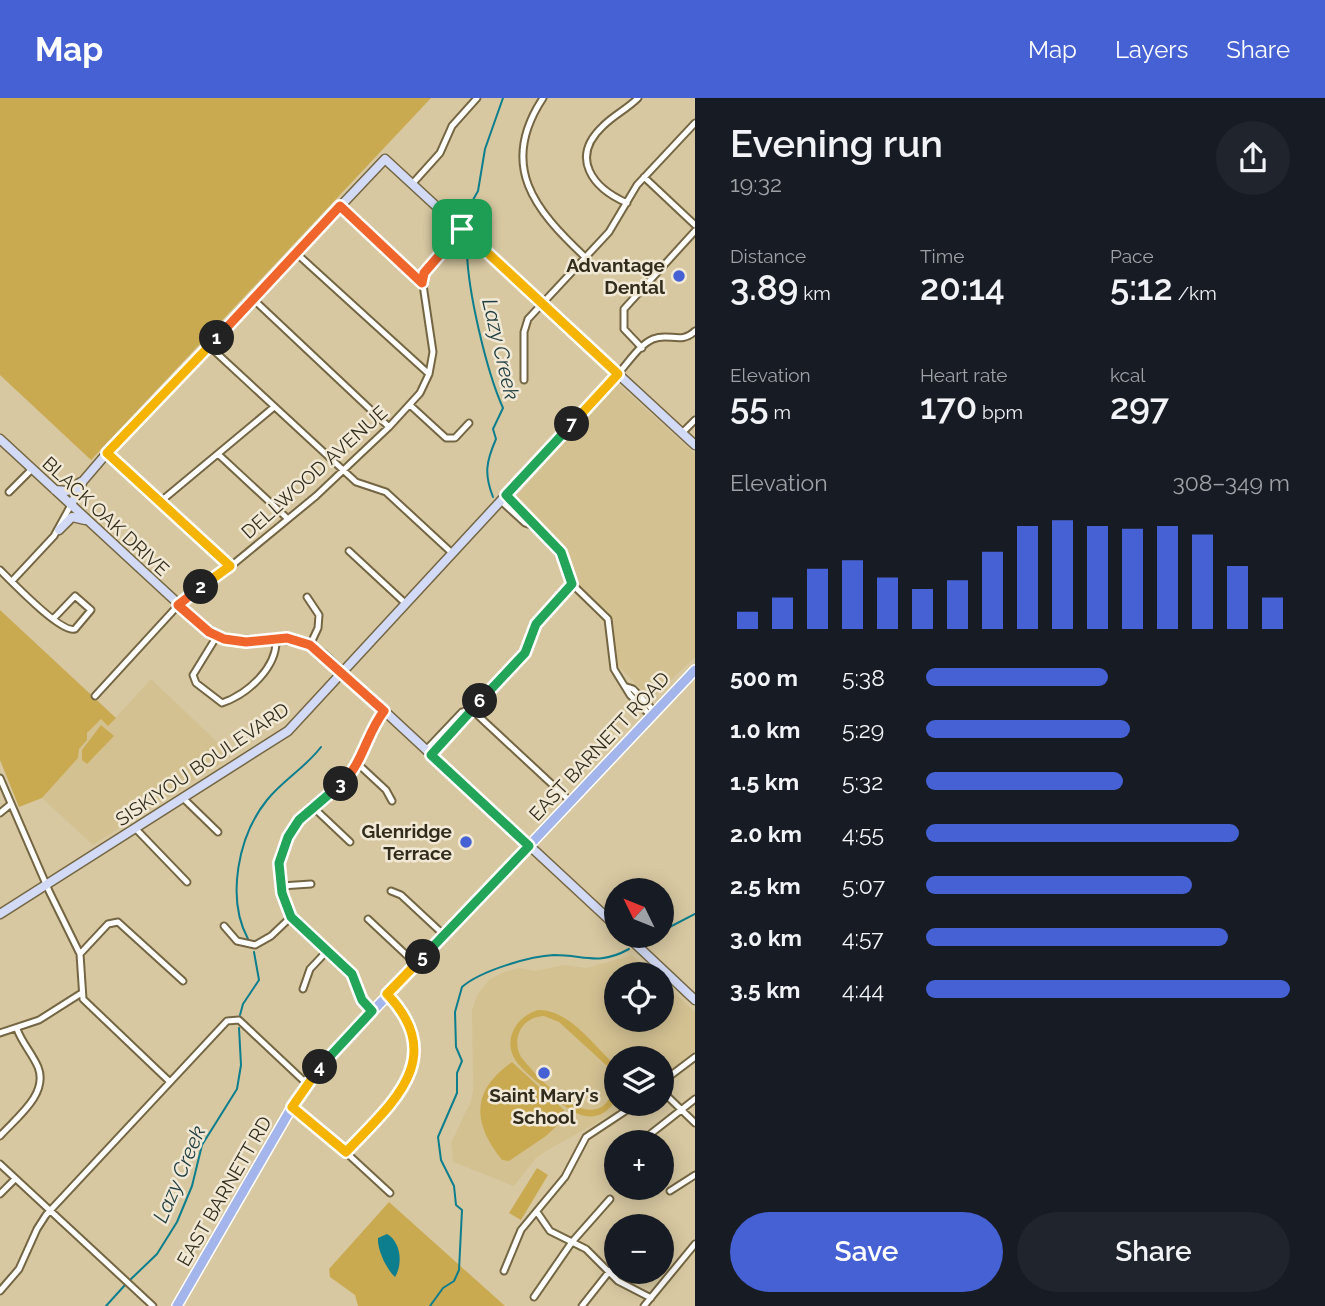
<!DOCTYPE html>
<meta charset="utf-8">
<style>
body{margin:0;font-family:Raleway,sans-serif;background:#20242c;color:#f1f3f6;height:100vh;display:flex;flex-direction:column;font-size:26px;white-space:nowrap}
*{box-sizing:border-box;margin:0}
p{font-size:23px;color:#9ea1a6}
.icon{flex:none;width:38px;height:38px;fill:none;stroke:currentColor;stroke-width:2;stroke-linecap:round;stroke-linejoin:round}
.map{position:relative;flex:1;overflow:hidden}
.panel{display:flex;flex-direction:column;background:#171b24;width:630px}
.panel>*{flex:none}
.needle{width:46px;rotate:313deg}
.controls{position:absolute;left:604px;top:780px;display:grid;gap:14px}
.controls a{display:grid;place-items:center;width:70px;height:70px;border-radius:50%;background:#171b24;box-shadow:0 4px 18px #0003;font-size:35px}
.pin{position:absolute;display:grid;place-items:center;width:60px;height:60px;color:#fff;margin:-30px;border-radius:14px;box-shadow:0 4px 10px #0006}
.km{position:absolute;width:35px;height:35px;margin:-18px;border-radius:50%;background:#222;color:#fff;font-size:19px;line-height:35px;text-align:center}
.round{display:grid;place-items:center;flex:none;width:74px;height:74px;border-radius:37px;background:#20242c}
.headline{display:flex;align-items:center;justify-content:space-between;height:119px;padding:0 35px}
h1{font-size:38px;font-weight:600;line-height:52px}
.metrics{display:grid;grid-template-columns:repeat(3,1fr);gap:10px;height:119px;padding:7px 35px}
.metrics div{display:grid;align-content:center}
.metrics b{font-size:35px;font-weight:600}
.metrics small{font-size:19px;font-weight:400}
.metrics p{font-size:19px}
.chart{height:196px;padding:14px 35px}
.chart p{display:flex;justify-content:space-between}
.chart svg{width:100%;height:126px;margin-top:7px;stroke:#4561d4;stroke-width:6}
.button{display:flex;gap:14px;margin-top:auto;padding:14px 35px}
.button a{flex:1;height:80px;border-radius:42px;background:#4561d4;color:#fff;font-size:28px;font-weight:600;line-height:80px;text-align:center}
.button a+a{background:#20242c;color:#f1f3f6}
ul{padding:0 35px;list-style:none;font-size:23px}
li{display:grid;grid-template-columns:112px 84px 1fr;align-items:center;height:52px}
li i{height:18px;border-radius:9px;background:#4561d4}
header{display:flex;align-items:center;gap:42px;box-sizing:border-box;height:98px;padding:0 35px;background:#4561d4;color:#fff}
header strong{font-size:33px}
nav{display:flex;gap:38px;margin-inline-start:auto;font-size:24px}
main{display:flex;flex:1;min-height:0}
.map>svg:first-child{display:block}
.built{fill:#d3c192}
.green{fill:#caaa51;fill-rule:evenodd}
.water{fill:#0d7e8d}
.lines{fill:none;stroke-linecap:round;stroke-linejoin:round}
.stream{stroke:#0d7e8d;stroke-width:2}
.street-casing{stroke:#746642;stroke-width:9}
.secondary-casing{stroke:#746642;stroke-width:11}
.primary-casing{stroke:#fff;stroke-width:12}
.street{stroke:#fff;stroke-width:5}
.secondary{stroke:#d2daf5;stroke-width:8}
.primary{stroke:#a4b5eb;stroke-width:9}
.split-1-casing{stroke:#fff;stroke-width:14}
.split-2-casing{stroke:#fff;stroke-width:14}
.split-3-casing{stroke:#fff;stroke-width:14}
.split-4-casing{stroke:#fff;stroke-width:14}
.split-5-casing{stroke:#fff;stroke-width:14}
.split-6-casing{stroke:#fff;stroke-width:14}
.split-7-casing{stroke:#fff;stroke-width:14}
.split-8-casing{stroke:#fff;stroke-width:14}
.split-1{stroke:#f0652b;stroke-width:9}
.split-2{stroke:#f5b400;stroke-width:9}
.split-3{stroke:#f0652b;stroke-width:9}
.split-4{stroke:#22a559;stroke-width:9}
.split-5{stroke:#f5b400;stroke-width:9}
.split-6{stroke:#22a559;stroke-width:9}
.split-7{stroke:#22a559;stroke-width:9}
.split-8{stroke:#f5b400;stroke-width:9}
.poi-dot{fill:#4561d4;stroke:#f1e9d5;stroke-width:2.5}
.labels{text-anchor:middle;dominant-baseline:central;stroke-width:5;stroke-linejoin:round;paint-order:stroke}
.poi-label{font-size:19px;font-weight:bold;fill:#312c1c;stroke:#f1e9d5;text-anchor:end}
.street-label{font-size:19px;fill:#312c1c;stroke:#f1e9d5}
.water-label{font-size:21px;font-style:italic;fill:#223f44;stroke:#f1e9d5}
</style>
<header>
<strong>Map</strong>
<nav><a>Map</a><a>Layers</a><a>Share</a></nav>
</header>
<main>
<div class="map">
<svg width="695" height="1208" viewBox="0 0 695 1208">
<rect width="100%" height="100%" fill="#d7c8a1"/>
<path class="built" d="M617 285 695 356V559L651 601 617 567 613 524 608 515 573 482 562 447 514 401Z
M151 581 232 658 93 747 42 700 78 660 79 651 87 642V635L101 621 109 627Z
M632 857 654 877H616V922H662V884L695 914V955L662 978V961H616V1006H630L548 1052 536 1060 514 1088 453 1064 451 1045 471 1003 473 992 472 912 477 897 489 882 501 875 519 870 535 873 564 867 587 870Z"/>
<path class="green" d="M0 0H431L91 362 0 277Z
M0 512 116 620 108 628 101 621 87 635V642L79 651 78 660 42 700 19 709 0 662Z
M101 627 114 638 87 666 82 662V652Z
M538 912C569 911 595 949 616 968V1002C593 1036 565 1010 544 990 535 982 523 973 516 963 502 943 516 918 538 912ZM544 918 559 924 607 968 613 978V993C594 1043 538 980 521 959 511 940 522 919 544 918Z
M512 964 564 1012V1021L546 1038 509 1063 502 1062C472 1025 471 992 512 964Z
M537 1070 548 1077 521 1122 509 1115Z
M389 1104 505 1208H358L355 1197 330 1179 329 1171Z"/>
<path class="water" d="M387 1136C401 1144 403 1166 395 1179 387 1172 377 1152 378 1140Z"/>
<g class="lines">
<path class="stream" d="M473 133 469 109 478 93 485 51 503 0
M467 147C466 187 486 272 503 310L493 331 496 341C486 364 484 376 493 399
M662 833 695 816
M248 841C226 800 238 738 267 702 283 682 305 670 321 649
M642 842 650 838
M240 917 243 906 259 882 254 854
M130 1182 157 1156 177 1124 192 1088 202 1047 237 991 241 967 239 930
M106 1208 125 1187
M430 1208 443 1190 454 1183 459 1172 462 1112 456 1107 454 1088 441 1062 438 1039 457 995V975L462 963 456 949 455 914 462 889C480 873 530 858 554 857 585 857 598 868 629 851"/>
<g class="street-casing">
<path id="street" d="M543 0C498 68 535 112 585 159
M644 79 695 127
M413 85 440 55 452 28 477 0
M627 105C593 90 569 60 603 28 614 17 627 11 638 0
M340 108 422 185
M296 155 429 276
M253 201 389 329
M209 248 356 384 386 394 452 455
M642 250 624 231V211L695 133
M618 276C628 265 639 247 653 241 669 234 681 247 695 233
M524 282V234L528 221 609 134 637 87 695 25
M410 307 446 340H455L469 325
M682 335 695 322
M107 355 230 468
M218 356 288 421
M9 394 32 371
M506 397 561 454 572 486 608 521 614 571 630 597 651 618
M501 403 525 425 534 428
M160 404 274 309
M349 453 405 505
M0 472C12 484 62 536 75 531L91 512 75 498 53 521
M12 483 54 438 71 407
M307 499 319 517 318 530 310 547
M217 538 193 577 196 585 222 605C248 596 278 569 276 540
M627 589 633 591 655 614
M95 598 183 502 214 482 316 398 389 329 420 295 429 276 433 254 422 180 462 131
M471 611 570 703
M426 652 462 614 468 613 478 605 525 555 536 526 572 486
M431 657 467 618V614
M358 666 386 692 392 703
M0 680 49 793 80 856 83 901 170 984
M183 700 218 734
M314 710 350 744
M0 715 11 706
M135 730 187 784
M281 788 311 786
M391 793 401 797 444 837
M368 821 416 866
M224 828 237 843 255 847 271 838 291 819
M80 856 108 826 118 824 183 883
M303 891 310 871 327 853
M372 913C359 900 361 887 352 876 320 840 287 834 281 781 278 762 283 745 293 730 308 708 335 696 352 674 366 656 369 632 384 613
M0 935 39 922 80 896
M662 984 695 959
M662 993 695 1025
M292 1009 312 1023 390 1095
M0 1038C16 1020 49 996 38 969 32 955 22 945 17 931
M639 1045 695 1001
M346 1054C389 1008 450 959 388 897
M0 1066 153 1208
M670 1093 695 1077
M0 1096 15 1081
M537 1114 550 1133 586 1151 618 1183 651 1200
M504 1173 521 1132 565 1079 586 1039 636 1006
M0 1193 19 1171 37 1131 46 1117 227 923 239 922 307 986
M534 1199 572 1144 610 1101
M582 1208 616 1165
M644 1208 695 1146"/>
</g>
<g class="secondary-casing">
<path id="secondary" d="M0 341 209 534C250 555 284 526 323 556L616 828
M55 392 67 393 81 384
M71 407 83 383 107 355 385 61 695 347
M59 432 72 419 85 422
M0 816 288 633 618 276
M627 838 695 902"/>
</g>
<g class="primary-casing">
<path id="primary" d="M177 1208 292 1009 319 970 695 572"/>
</g>
<use href="#street" class="street"/>
<use href="#secondary" class="secondary"/>
<use href="#primary" class="primary"/>
</g>
<g class="lines">
<g class="split-1-casing">
<path id="split-1" d="M217 240 340 108 422 185 424 175 462 131"/>
</g>
<g class="split-2-casing">
<path id="split-2" d="M201 489 230 468 107 355 217 240"/>
</g>
<g class="split-3-casing">
<path id="split-3" d="M201 489 178 507 209 534 224 541 246 544 287 540 310 547 384 613C366 636 363 666 341 686"/>
</g>
<g class="split-4-casing">
<path id="split-4" d="M320 969 372 913 362 902 352 876 291 819 282 795 279 765 288 739 299 722 341 686"/>
</g>
<g class="split-5-casing">
<path id="split-5" d="M320 969 292 1009 346 1054C391 1006 449 961 387 896L423 859"/>
</g>
<g class="split-6-casing">
<path id="split-6" d="M423 859 529 748 431 657 480 603"/>
</g>
<g class="split-7-casing">
<path id="split-7" d="M480 603 525 555 536 526 572 486 561 454 506 397 572 326"/>
</g>
<g class="split-8-casing">
<path id="split-8" d="M462 131 618 276 572 326"/>
</g>
<use href="#split-1" class="split-1"/>
<use href="#split-2" class="split-2"/>
<use href="#split-3" class="split-3"/>
<use href="#split-4" class="split-4"/>
<use href="#split-5" class="split-5"/>
<use href="#split-6" class="split-6"/>
<use href="#split-7" class="split-7"/>
<use href="#split-8" class="split-8"/>
</g>
<g class="poi-dot">
<circle cx="679" cy="178" r="7"/>
<circle cx="466" cy="744" r="7"/>
<circle cx="544" cy="975" r="7"/>
</g>
<g class="labels">
<g class="poi-label">
<text x="665" y="167">Advantage<tspan x="665" dy="22">Dental</tspan></text>
<text x="452" y="733">Glenridge<tspan x="452" dy="22">Terrace</tspan></text>
<text x="544" y="997" text-anchor="middle">Saint Mary's<tspan x="544" dy="22">School</tspan></text>
</g>
<g class="street-label">
<text transform="translate(314 374) rotate(-42)">DELLWOOD AVENUE</text>
<text transform="translate(106 418) rotate(43)">BLACK OAK DRIVE</text>
<text transform="translate(599 648) rotate(-47)">EAST BARNETT ROAD</text>
<text transform="translate(202 666) rotate(-34)">SISKIYOU BOULEVARD</text>
<text transform="translate(224 1093) rotate(-60)">EAST BARNETT RD</text>
</g>
<g class="water-label">
<text transform="translate(501 251) rotate(77)">Lazy Creek</text>
<text transform="translate(179 1076) rotate(-67)">Lazy Creek</text>
</g>
</g>
</svg>
<div class="controls">
<a><svg class="needle" viewBox="-14 -14 28 28"><path d="M0-13l5 13h-10z" fill="#e53935"/><path d="M0 13l5-13h-10z" fill="#9ea1a6"/></svg></a>
<a><svg class="icon" aria-label="locate" viewBox="0 0 24 24"><circle cx="12" cy="12" r="6"/><path d="M12 2v4M12 18v4M2 12h4M18 12h4"/></svg></a>
<a><svg class="icon" aria-label="layers" viewBox="0 0 24 24"><path d="M12 4l9 5-9 5-9-5zM3 14l9 5 9-5"/></svg></a>
<a>+</a>
<a>−</a>
</div>
<div class="pin" style="left:462px;top:131px;background:#1e9e55"><svg class="icon" aria-label="arrive" viewBox="0 0 24 24"><path d="M6 21V4h12l-3 4 3 4H6"/></svg></div>
<b class="km" style="left:217px;top:240px">1</b>
<b class="km" style="left:201px;top:489px">2</b>
<b class="km" style="left:341px;top:686px">3</b>
<b class="km" style="left:320px;top:969px">4</b>
<b class="km" style="left:423px;top:859px">5</b>
<b class="km" style="left:480px;top:603px">6</b>
<b class="km" style="left:572px;top:326px">7</b>
</div>
<section class="panel">
<div class="headline"><div><h1>Evening run</h1><p>19:32</p></div><a class="round"><svg class="icon" aria-label="share" viewBox="0 0 24 24"><path d="M12 15V3M7 8l5-5 5 5M5 13v7h14v-7"/></svg></a></div>
<div class="metrics">
<div><p>Distance</p><b>3.89<small> km</small></b></div>
<div><p>Time</p><b>20:14</b></div>
<div><p>Pace</p><b>5:12<small> /km</small></b></div>
</div>
<div class="metrics">
<div><p>Elevation</p><b>55<small> m</small></b></div>
<div><p>Heart rate</p><b>170<small> bpm</small></b></div>
<div><p>kcal</p><b>297</b></div>
</div>
<div class="chart"><p><span>Elevation</span>308–349 m</p>
<svg viewBox="0 0 160 44" preserveAspectRatio="none"><path d="M5 44V38M15 44V33M25 44V23M35 44V20M45 44V26M55 44V30M65 44V27M75 44V17M85 44V8M95 44V6M105 44V8M115 44V9M125 44V8M135 44V11M145 44V22M155 44V33"/></svg>
</div>
<ul>
<li><b>500 m</b>5:38<i style="width:50%"></i></li>
<li><b>1.0 km</b>5:29<i style="width:56%"></i></li>
<li><b>1.5 km</b>5:32<i style="width:54%"></i></li>
<li><b>2.0 km</b>4:55<i style="width:86%"></i></li>
<li><b>2.5 km</b>5:07<i style="width:73%"></i></li>
<li><b>3.0 km</b>4:57<i style="width:83%"></i></li>
<li><b>3.5 km</b>4:44<i style="width:100%"></i></li>
</ul>
<div class="button"><a>Save</a><a>Share</a></div>
</section>
</main>
